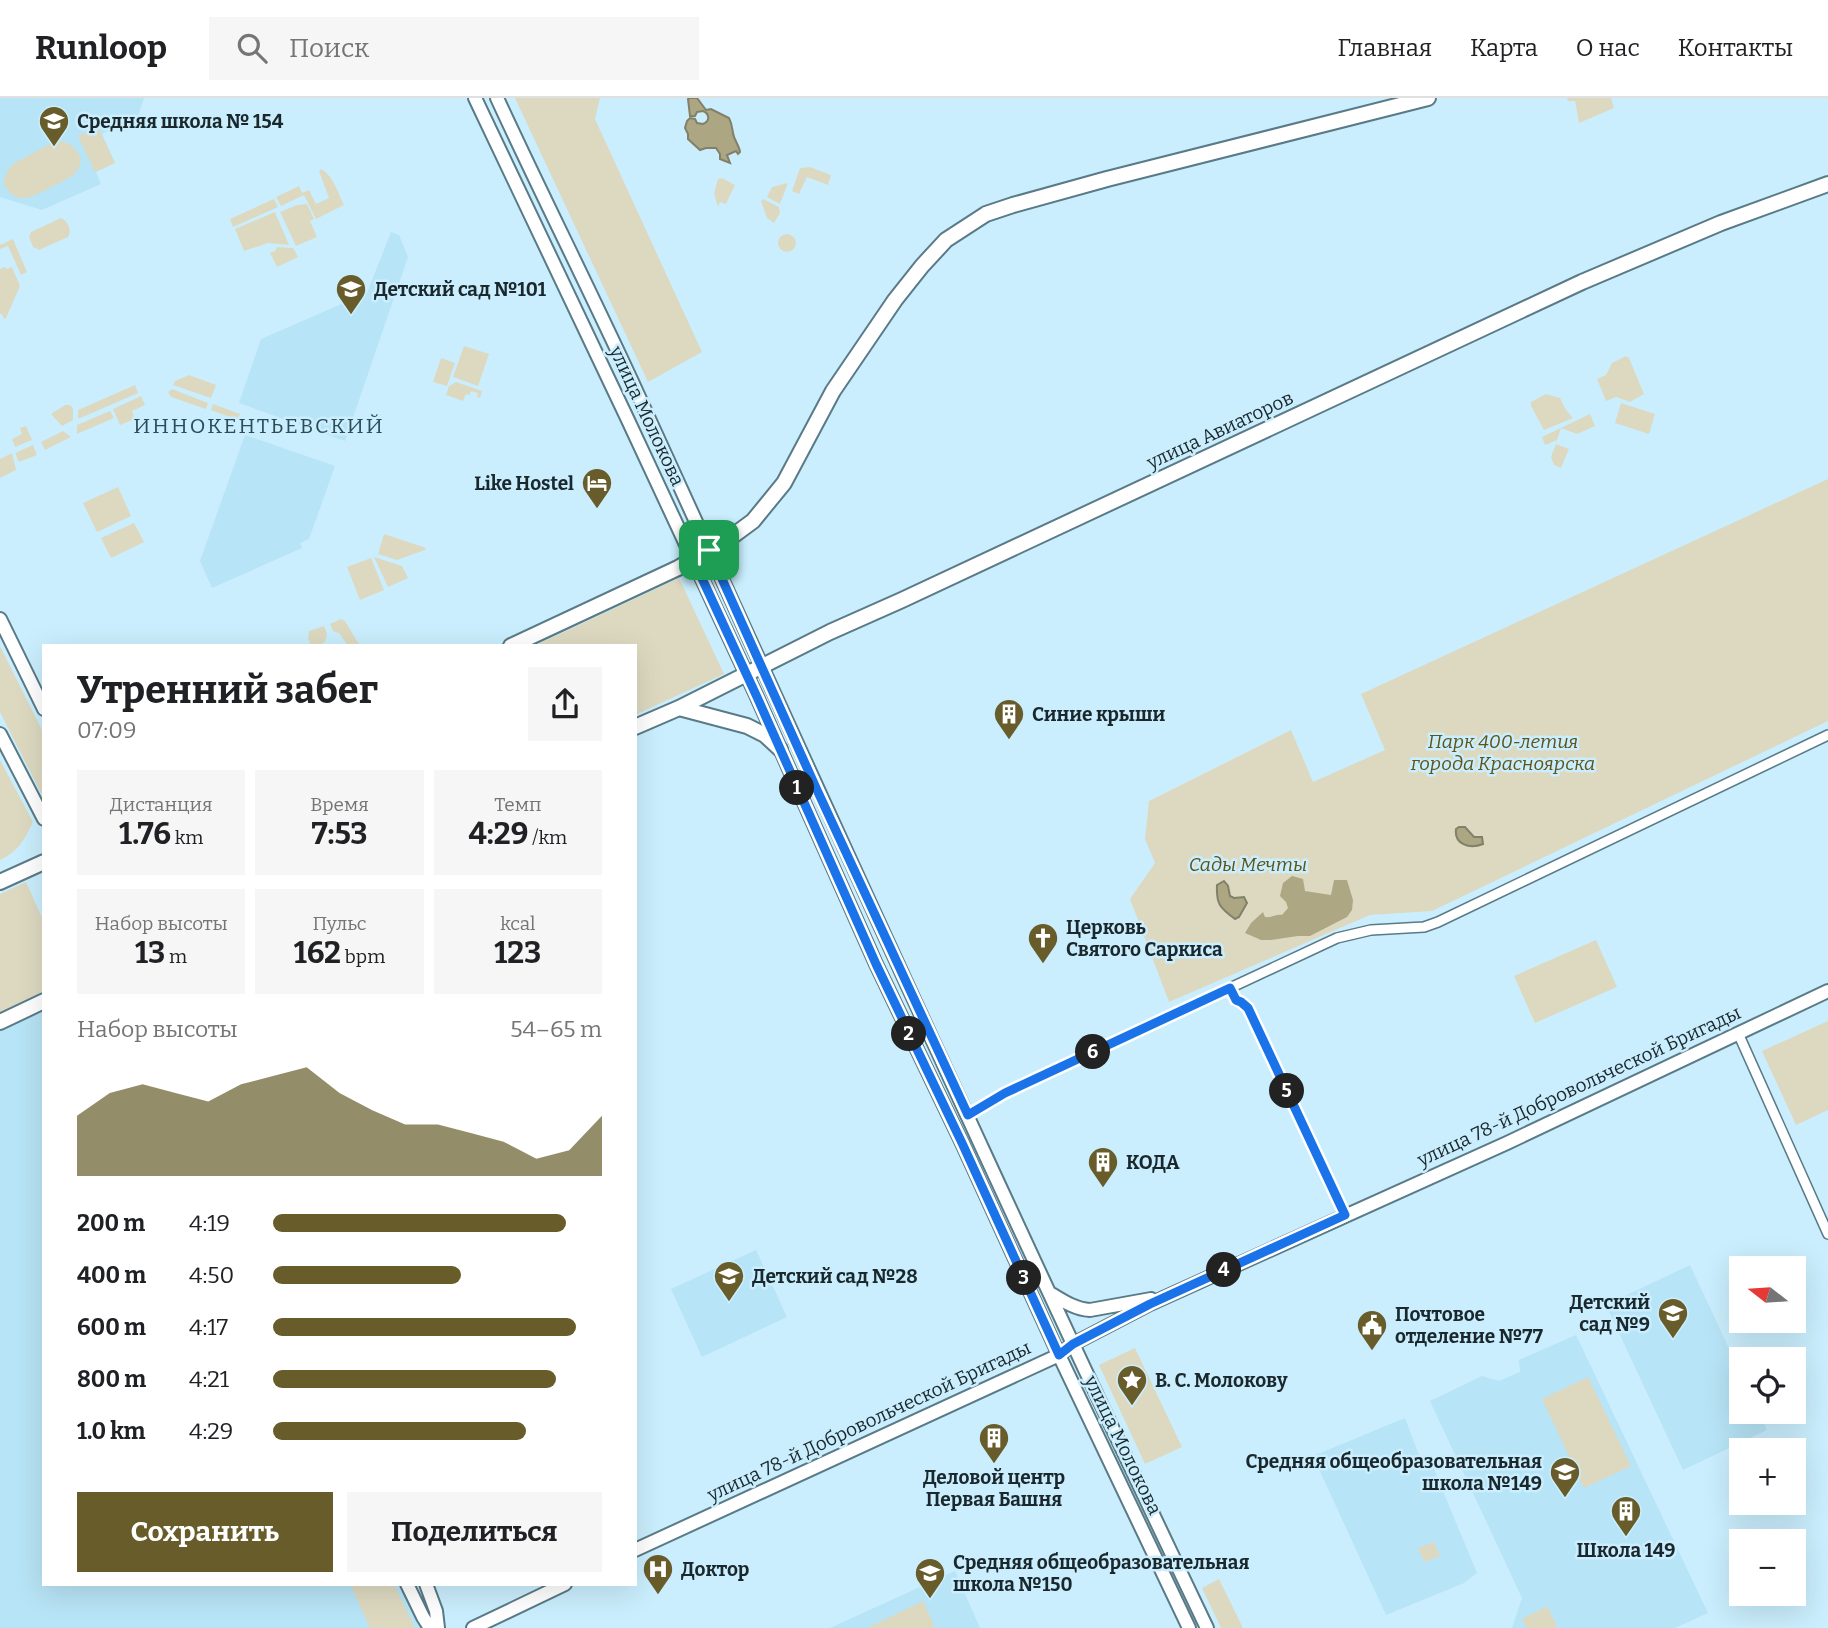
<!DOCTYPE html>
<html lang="ru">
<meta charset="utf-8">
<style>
body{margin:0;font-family:Bitter,serif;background:#f6f6f6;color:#202124;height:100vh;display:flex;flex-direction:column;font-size:26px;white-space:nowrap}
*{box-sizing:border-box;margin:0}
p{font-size:23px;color:#757577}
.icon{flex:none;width:38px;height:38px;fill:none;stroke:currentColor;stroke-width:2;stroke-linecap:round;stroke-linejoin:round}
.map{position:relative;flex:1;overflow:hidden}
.sheet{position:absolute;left:42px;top:546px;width:595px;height:942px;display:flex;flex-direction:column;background:#fff;border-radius:0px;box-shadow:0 7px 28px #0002}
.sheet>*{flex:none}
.needle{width:46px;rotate:287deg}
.tools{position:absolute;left:1729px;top:1158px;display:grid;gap:14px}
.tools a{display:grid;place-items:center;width:77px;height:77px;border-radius:0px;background:#fff;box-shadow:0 7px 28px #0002;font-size:35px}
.pin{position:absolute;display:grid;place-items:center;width:60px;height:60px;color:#fff;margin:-30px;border-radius:14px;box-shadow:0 4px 10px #0006}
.km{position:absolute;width:35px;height:35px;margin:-18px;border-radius:50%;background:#222;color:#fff;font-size:19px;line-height:35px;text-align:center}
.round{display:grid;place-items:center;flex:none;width:74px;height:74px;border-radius:0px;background:#f6f6f6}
.head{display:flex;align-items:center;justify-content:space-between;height:119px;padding:0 35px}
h1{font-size:38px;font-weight:700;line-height:52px}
.figures{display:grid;grid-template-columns:repeat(3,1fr);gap:10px;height:119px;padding:7px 35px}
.figures div{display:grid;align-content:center;border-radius:0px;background:#f6f6f6;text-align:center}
.figures b{font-size:30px;font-weight:700}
.figures small{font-size:19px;font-weight:400}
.figures p{font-size:19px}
.chart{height:196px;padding:14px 35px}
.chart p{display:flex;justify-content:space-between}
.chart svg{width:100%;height:126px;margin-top:7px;fill:#685d2a;opacity:.7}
.cta{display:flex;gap:14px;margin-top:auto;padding:14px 35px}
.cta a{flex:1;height:80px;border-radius:0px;background:#685d2a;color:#fff;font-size:28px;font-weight:700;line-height:80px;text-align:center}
.cta a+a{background:#f6f6f6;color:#202124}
ul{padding:0 35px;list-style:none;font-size:23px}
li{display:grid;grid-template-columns:112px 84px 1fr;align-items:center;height:52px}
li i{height:18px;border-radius:9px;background:#685d2a}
header{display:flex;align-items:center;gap:42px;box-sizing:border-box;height:98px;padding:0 35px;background:#fff;border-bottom:2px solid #e0e0e0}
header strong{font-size:33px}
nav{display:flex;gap:38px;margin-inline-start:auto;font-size:24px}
.search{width:490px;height:63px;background:#f6f6f6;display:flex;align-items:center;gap:18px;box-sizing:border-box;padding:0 24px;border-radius:0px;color:#757577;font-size:26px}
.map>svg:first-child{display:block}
.built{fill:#b7e4f6}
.green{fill:#ddd9c1}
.forest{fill:#aea784}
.water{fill:#ada683;stroke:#818069;stroke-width:2}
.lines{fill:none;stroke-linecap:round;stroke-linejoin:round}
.street-casing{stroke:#597a87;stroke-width:12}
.secondary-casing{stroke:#597a87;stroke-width:16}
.primary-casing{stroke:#597a87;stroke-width:18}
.street{stroke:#fff;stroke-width:9}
.secondary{stroke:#fff;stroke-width:12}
.primary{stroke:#fff;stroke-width:14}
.route-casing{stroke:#fff;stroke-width:14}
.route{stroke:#1a73e8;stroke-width:9}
.labels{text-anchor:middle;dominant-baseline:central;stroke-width:5;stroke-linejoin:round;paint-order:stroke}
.poi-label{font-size:19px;font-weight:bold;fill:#1a282d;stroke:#caeefd;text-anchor:start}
.street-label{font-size:19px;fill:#1a282d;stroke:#caeefd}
.park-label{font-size:19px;font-style:italic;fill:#5f5317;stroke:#caeefd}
.neighbourhood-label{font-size:21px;letter-spacing:2px;fill:#2c4c58;stroke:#caeefd}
</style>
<header>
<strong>Runloop</strong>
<div class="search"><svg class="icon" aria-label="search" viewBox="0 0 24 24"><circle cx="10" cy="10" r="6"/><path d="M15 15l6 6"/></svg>Поиск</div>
<nav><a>Главная</a><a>Карта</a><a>О нас</a><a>Контакты</a></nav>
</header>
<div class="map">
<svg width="1828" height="1530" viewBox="0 0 1828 1530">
<rect width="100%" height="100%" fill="#caeefd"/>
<path class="built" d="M0 0H144L138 18 102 36 115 65 96 74 101 86 42 112 0 99Z
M391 134 399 137 408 159 345 343 239 305 261 241 367 195Z
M245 337 335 368 309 441 300 445 302 450 212 490 200 463Z
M44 903V1486H407L430 1530H0V924Z
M756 1152 787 1219 702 1259 671 1191Z
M1690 1167 1741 1276V1314H1759L1767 1332 1683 1372 1606 1207Z
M1576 1237 1708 1515 1675 1530H1512L1522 1500 1430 1303 1482 1278 1499 1283 1520 1274 1519 1262Z
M1405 1320 1420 1360 1428 1357 1477 1475 1464 1485 1386 1517 1313 1358Z
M955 1473 980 1530H830Z"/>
<path class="green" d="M515 0H600L595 21 702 254 648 284Z
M1567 0H1611L1614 10 1579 25 1575 3H1568Z
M98 29 115 65 95 74 78 38Z
M55 43C71 41 90 60 75 75 69 81 59 85 51 89 34 98 16 110 4 86 5 77 7 72 13 66Z
M810 69 831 77 828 87 807 79 799 96 792 93 800 70Z
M321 71C333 77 338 95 344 107L316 121 304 97 281 108 276 99 299 88 302 95 309 92 316 106 329 100 319 73Z
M722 80 735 87 726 106 720 104 718 109 714 95 718 81Z
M788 85 780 106 767 99 772 89Z
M274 101 278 109 233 129 230 121Z
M763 101 779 109 780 115 774 125 767 120 761 103Z
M307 106 314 121 310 123 317 139 296 148 280 114 297 107Z
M275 114 289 147 268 145 244 153 235 131Z
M61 120C68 123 72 132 68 139L39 152 33 149 29 139 31 134Z
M778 145a9 9 0 1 1 18 0a9 9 0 1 1-18 0Z
M13 141 27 174 21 177 8 148 0 151V147Z
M277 149 293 150 298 159 277 169 270 155 275 153Z
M5 169 7 171 12 169 20 188 6 220 4 221 2 216H0V171Z
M464 248 489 256 478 288 453 279Z
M1626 258 1629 260 1644 296 1630 304 1616 299 1606 303 1597 281 1606 277 1612 265Z
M441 260 455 265 447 288 433 284Z
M189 277 216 287 211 300 173 287 175 283Z
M456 284 482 293 480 300 477 299 478 295 471 293 470 297 466 296 463 303 446 297 449 288Z
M135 287 138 295 78 321V312Z
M172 291 208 305 206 311 171 299 168 294Z
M1546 296 1560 300 1566 312 1573 320 1544 332 1531 308V304Z
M141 298 145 307 132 313 135 321 120 327 113 311Z
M1621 305 1655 316 1649 336 1615 325Z
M213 306 240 316 238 322 211 312Z
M65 307H70L73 310V322L62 328 51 316Z
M110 313 114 320 77 336V327Z
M1590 316 1595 328 1577 336 1561 330 1557 342 1545 347 1542 339Z
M26 328 32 342 15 349 12 341 22 336 20 330Z
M63 333 71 339 45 352 41 344Z
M1556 346 1569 351 1561 370 1554 367 1551 359Z
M33 347 37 357 19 364 15 355Z
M12 355 16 372 0 380V361Z
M1828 381V623L1432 813 1370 817 1169 904 1130 801 1155 765 1145 741 1149 703 1291 632 1313 684 1385 652 1361 596Z
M118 389 131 418 97 434 83 405Z
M134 425 144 444 111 460 101 440Z
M384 436 426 450 425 452 397 462 378 456Z
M374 459 402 468 408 480 388 489Z
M371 460 384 492 360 502 347 469Z
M679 480 724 576 635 617V548H534Z
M341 521 345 523 360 548H348L339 535 333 533 330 526Z
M324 528 327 536 325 544 316 548H311L308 540 309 533Z
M0 548 44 636V701L0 614Z
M0 662 33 724C24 742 19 753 0 762Z
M26 784 44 824V893L0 914V796Z
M1596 842 1617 889 1535 925 1514 878Z
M1828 923V1012L1796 1027 1762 953Z
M1135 1250 1182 1349 1145 1366 1099 1267Z
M1588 1279 1631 1368 1584 1390 1542 1301Z
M1434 1444 1440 1458 1424 1464 1418 1450Z
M1219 1481 1243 1530H1221L1202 1490Z
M350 1486H394L415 1530H370Z
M923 1503 935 1530H867Z
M1547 1508 1558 1530H1527L1522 1521Z"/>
<path class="forest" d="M1292 778 1303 781 1305 793 1331 797 1334 782H1347L1353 802 1352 812 1347 819 1310 838H1298L1271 842H1261L1245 835 1251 825 1263 814 1265 819C1272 820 1276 816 1282 817L1288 810 1286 804 1280 798 1283 785Z"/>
<path class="water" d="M690 0H697L706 12 711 11 729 20C732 26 732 29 733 35 734 42 739 47 740 54L738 56 736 53 727 57 730 65 720 61V56L716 50H706L700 52 688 41V36L685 30 687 23 690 20 695 21 697 25 703 26C710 23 710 16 703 13L697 14 695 18H690L688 1Z
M1459 729H1465L1474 739H1482L1483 746C1470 751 1454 747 1456 731Z
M1224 783 1228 788 1230 798 1234 800 1244 799 1247 805 1239 819 1235 821C1220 810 1216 806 1217 787Z"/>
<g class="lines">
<g class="street-casing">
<path id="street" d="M1230 890 1236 903 1241 904 1248 910 1345 1117
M1738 935 1828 1136
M968 1017 1005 995 1337 840 1371 832 1424 829 1438 824 1828 637"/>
</g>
<g class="secondary-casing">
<path id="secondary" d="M475 0 627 320 757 599 876 866 962 1045 1059 1257 1189 1530
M497 0C543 100 593 198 639 299 827 710 1012 1122 1207 1530
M0 521 44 611
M0 636 44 721
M1050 1195C1063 1203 1075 1211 1090 1212L1151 1201
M635 1452 1059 1257 1073 1246 1150 1206 1507 1045 1828 893
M407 1486 423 1519 430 1530
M426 1486 436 1513 438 1530
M473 1530 565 1486"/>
</g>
<g class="primary-casing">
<path id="primary" d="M511 548 678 470 734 437 753 423 784 385 833 293 895 202 922 168 946 142 986 116 1013 107 1107 81 1428 0
M679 610 747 628 765 637 780 651
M635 629 679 610 830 534 902 502 1582 184 1721 125 1828 86
M0 784 44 764
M0 924 44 903"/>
</g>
<use href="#street" class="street"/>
<use href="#secondary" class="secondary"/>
<use href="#primary" class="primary"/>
</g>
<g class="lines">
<g class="route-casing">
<path id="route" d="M709 452 817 692 968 1017 1005 995 1230 890 1236 902 1241 904 1248 910 1345 1117 1150 1206 1073 1246 1059 1257 962 1045 876 866 757 599 693 461Z"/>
</g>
<use href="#route" class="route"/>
</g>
<defs>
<g id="school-pin" transform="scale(1.575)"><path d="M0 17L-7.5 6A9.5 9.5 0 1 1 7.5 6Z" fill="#685d2a" stroke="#caeefd"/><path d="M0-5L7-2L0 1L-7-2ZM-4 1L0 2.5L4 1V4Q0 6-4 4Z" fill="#fff"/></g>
<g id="hotel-pin" transform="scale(1.575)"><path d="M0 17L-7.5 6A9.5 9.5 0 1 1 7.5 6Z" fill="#685d2a" stroke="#caeefd"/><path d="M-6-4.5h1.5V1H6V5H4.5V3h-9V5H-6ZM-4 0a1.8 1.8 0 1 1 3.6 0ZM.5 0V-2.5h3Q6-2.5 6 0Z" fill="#fff"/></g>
<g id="building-pin" transform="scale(1.575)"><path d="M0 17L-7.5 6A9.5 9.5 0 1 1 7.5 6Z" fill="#685d2a" stroke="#caeefd"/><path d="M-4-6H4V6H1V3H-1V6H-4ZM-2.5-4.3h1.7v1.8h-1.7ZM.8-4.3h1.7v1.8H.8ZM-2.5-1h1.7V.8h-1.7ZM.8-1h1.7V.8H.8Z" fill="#fff"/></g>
<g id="church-pin" transform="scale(1.575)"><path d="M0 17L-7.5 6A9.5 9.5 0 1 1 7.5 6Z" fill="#685d2a" stroke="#caeefd"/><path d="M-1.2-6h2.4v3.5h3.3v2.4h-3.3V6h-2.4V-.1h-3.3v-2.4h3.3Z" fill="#fff"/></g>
<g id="civic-pin" transform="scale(1.575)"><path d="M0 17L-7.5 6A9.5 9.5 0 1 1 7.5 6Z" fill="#685d2a" stroke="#caeefd"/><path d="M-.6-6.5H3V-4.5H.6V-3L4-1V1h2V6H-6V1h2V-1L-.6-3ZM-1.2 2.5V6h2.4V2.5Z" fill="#fff"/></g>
<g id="sight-pin" transform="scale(1.575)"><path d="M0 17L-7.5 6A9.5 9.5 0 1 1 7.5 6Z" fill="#685d2a" stroke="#caeefd"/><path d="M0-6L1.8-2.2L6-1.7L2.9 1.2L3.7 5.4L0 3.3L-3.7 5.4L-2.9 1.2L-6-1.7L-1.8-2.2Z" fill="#fff"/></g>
<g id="hospital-pin" transform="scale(1.575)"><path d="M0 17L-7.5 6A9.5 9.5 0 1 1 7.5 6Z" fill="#685d2a" stroke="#caeefd"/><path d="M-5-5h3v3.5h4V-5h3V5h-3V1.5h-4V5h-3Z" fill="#fff"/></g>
</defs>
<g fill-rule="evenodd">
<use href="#school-pin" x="54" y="23"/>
<use href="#school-pin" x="351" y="191"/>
<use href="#hotel-pin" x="597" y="385"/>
<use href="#building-pin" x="1009" y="616"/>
<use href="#church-pin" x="1043" y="840"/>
<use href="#building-pin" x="1103" y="1064"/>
<use href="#school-pin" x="729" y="1178"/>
<use href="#school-pin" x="1673" y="1215"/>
<use href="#civic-pin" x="1372" y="1227"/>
<use href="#sight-pin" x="1132" y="1282"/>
<use href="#building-pin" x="994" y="1340"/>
<use href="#school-pin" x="1565" y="1374"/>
<use href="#building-pin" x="1626" y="1413"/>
<use href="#hospital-pin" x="658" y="1471"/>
<use href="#school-pin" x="930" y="1475"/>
</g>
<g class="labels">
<g class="poi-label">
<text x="77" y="23">Средняя школа № 154</text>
<text x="374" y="191">Детский сад №101</text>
<text x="574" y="385" text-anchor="end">Like Hostel</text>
<text x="1032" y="616">Синие крыши</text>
<text x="1066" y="829">Церковь<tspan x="1066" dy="22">Святого Саркиса</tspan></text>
<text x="1126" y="1064">КОДА</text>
<text x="752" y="1178">Детский сад №28</text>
<text x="1650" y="1204" text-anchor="end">Детский<tspan x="1650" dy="22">сад №9</tspan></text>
<text x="1395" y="1216">Почтовое<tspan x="1395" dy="22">отделение №77</tspan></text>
<text x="1155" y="1282">В. С. Молокову</text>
<text x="1542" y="1363" text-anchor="end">Средняя общеобразовательная<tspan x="1542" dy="22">школа №149</tspan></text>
<text x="994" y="1379" text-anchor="middle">Деловой центр<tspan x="994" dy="22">Первая Башня</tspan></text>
<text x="1626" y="1452" text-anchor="middle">Школа 149</text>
<text x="953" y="1464">Средняя общеобразовательная<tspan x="953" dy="22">школа №150</tspan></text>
<text x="681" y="1471">Доктор</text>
</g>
<g class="street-label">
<text transform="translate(647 318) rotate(65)">улица Молокова</text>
<text transform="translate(1220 332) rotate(-25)">улица Авиаторов</text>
<text transform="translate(1579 988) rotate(-25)">улица 78-й Добровольческой Бригады</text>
<text transform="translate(869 1323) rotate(-25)">улица 78-й Добровольческой Бригады</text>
<text transform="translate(1123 1347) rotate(64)">улица Молокова</text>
</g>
<g class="park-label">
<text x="1503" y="643">Парк 400-летия<tspan x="1503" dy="22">города Красноярска</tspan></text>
<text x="1248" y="766">Сады Мечты</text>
</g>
<g class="neighbourhood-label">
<text x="259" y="328">ИННОКЕНТЬЕВСКИЙ</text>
</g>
</g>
</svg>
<div class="tools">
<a><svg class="needle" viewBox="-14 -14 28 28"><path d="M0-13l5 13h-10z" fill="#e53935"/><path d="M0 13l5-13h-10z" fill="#757577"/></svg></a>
<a><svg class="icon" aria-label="locate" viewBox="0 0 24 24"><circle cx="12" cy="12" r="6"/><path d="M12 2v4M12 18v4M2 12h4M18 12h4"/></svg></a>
<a>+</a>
<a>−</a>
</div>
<div class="pin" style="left:709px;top:452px;background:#1e9e55"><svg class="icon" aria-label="arrive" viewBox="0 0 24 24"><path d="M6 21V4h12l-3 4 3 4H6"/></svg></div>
<b class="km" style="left:797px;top:690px">1</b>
<b class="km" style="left:909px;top:936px">2</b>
<b class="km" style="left:1024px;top:1180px">3</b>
<b class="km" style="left:1224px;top:1172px">4</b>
<b class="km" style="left:1287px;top:993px">5</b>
<b class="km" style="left:1093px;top:954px">6</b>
<section class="sheet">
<div class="head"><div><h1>Утренний забег</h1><p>07:09</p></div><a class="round"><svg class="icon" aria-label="share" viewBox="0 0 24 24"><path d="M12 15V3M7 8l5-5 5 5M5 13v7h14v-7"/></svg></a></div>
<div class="figures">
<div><p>Дистанция</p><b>1.76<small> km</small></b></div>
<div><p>Время</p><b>7:53</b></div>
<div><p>Темп</p><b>4:29<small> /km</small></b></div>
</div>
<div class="figures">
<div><p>Набор высоты</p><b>13<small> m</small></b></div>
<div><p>Пульс</p><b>162<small> bpm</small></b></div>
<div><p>kcal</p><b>123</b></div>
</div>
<div class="chart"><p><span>Набор высоты</span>54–65 m</p>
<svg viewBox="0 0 160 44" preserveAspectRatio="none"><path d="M0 44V23L10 15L20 12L30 15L40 18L50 12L60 9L70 6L80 15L90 21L100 26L110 26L120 29L130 32L140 38L150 35L160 23V44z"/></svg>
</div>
<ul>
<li><b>200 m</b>4:19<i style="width:89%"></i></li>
<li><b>400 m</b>4:50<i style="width:57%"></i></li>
<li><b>600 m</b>4:17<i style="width:92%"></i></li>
<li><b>800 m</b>4:21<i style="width:86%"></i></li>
<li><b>1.0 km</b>4:29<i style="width:77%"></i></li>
</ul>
<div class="cta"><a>Сохранить</a><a>Поделиться</a></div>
</section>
</div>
